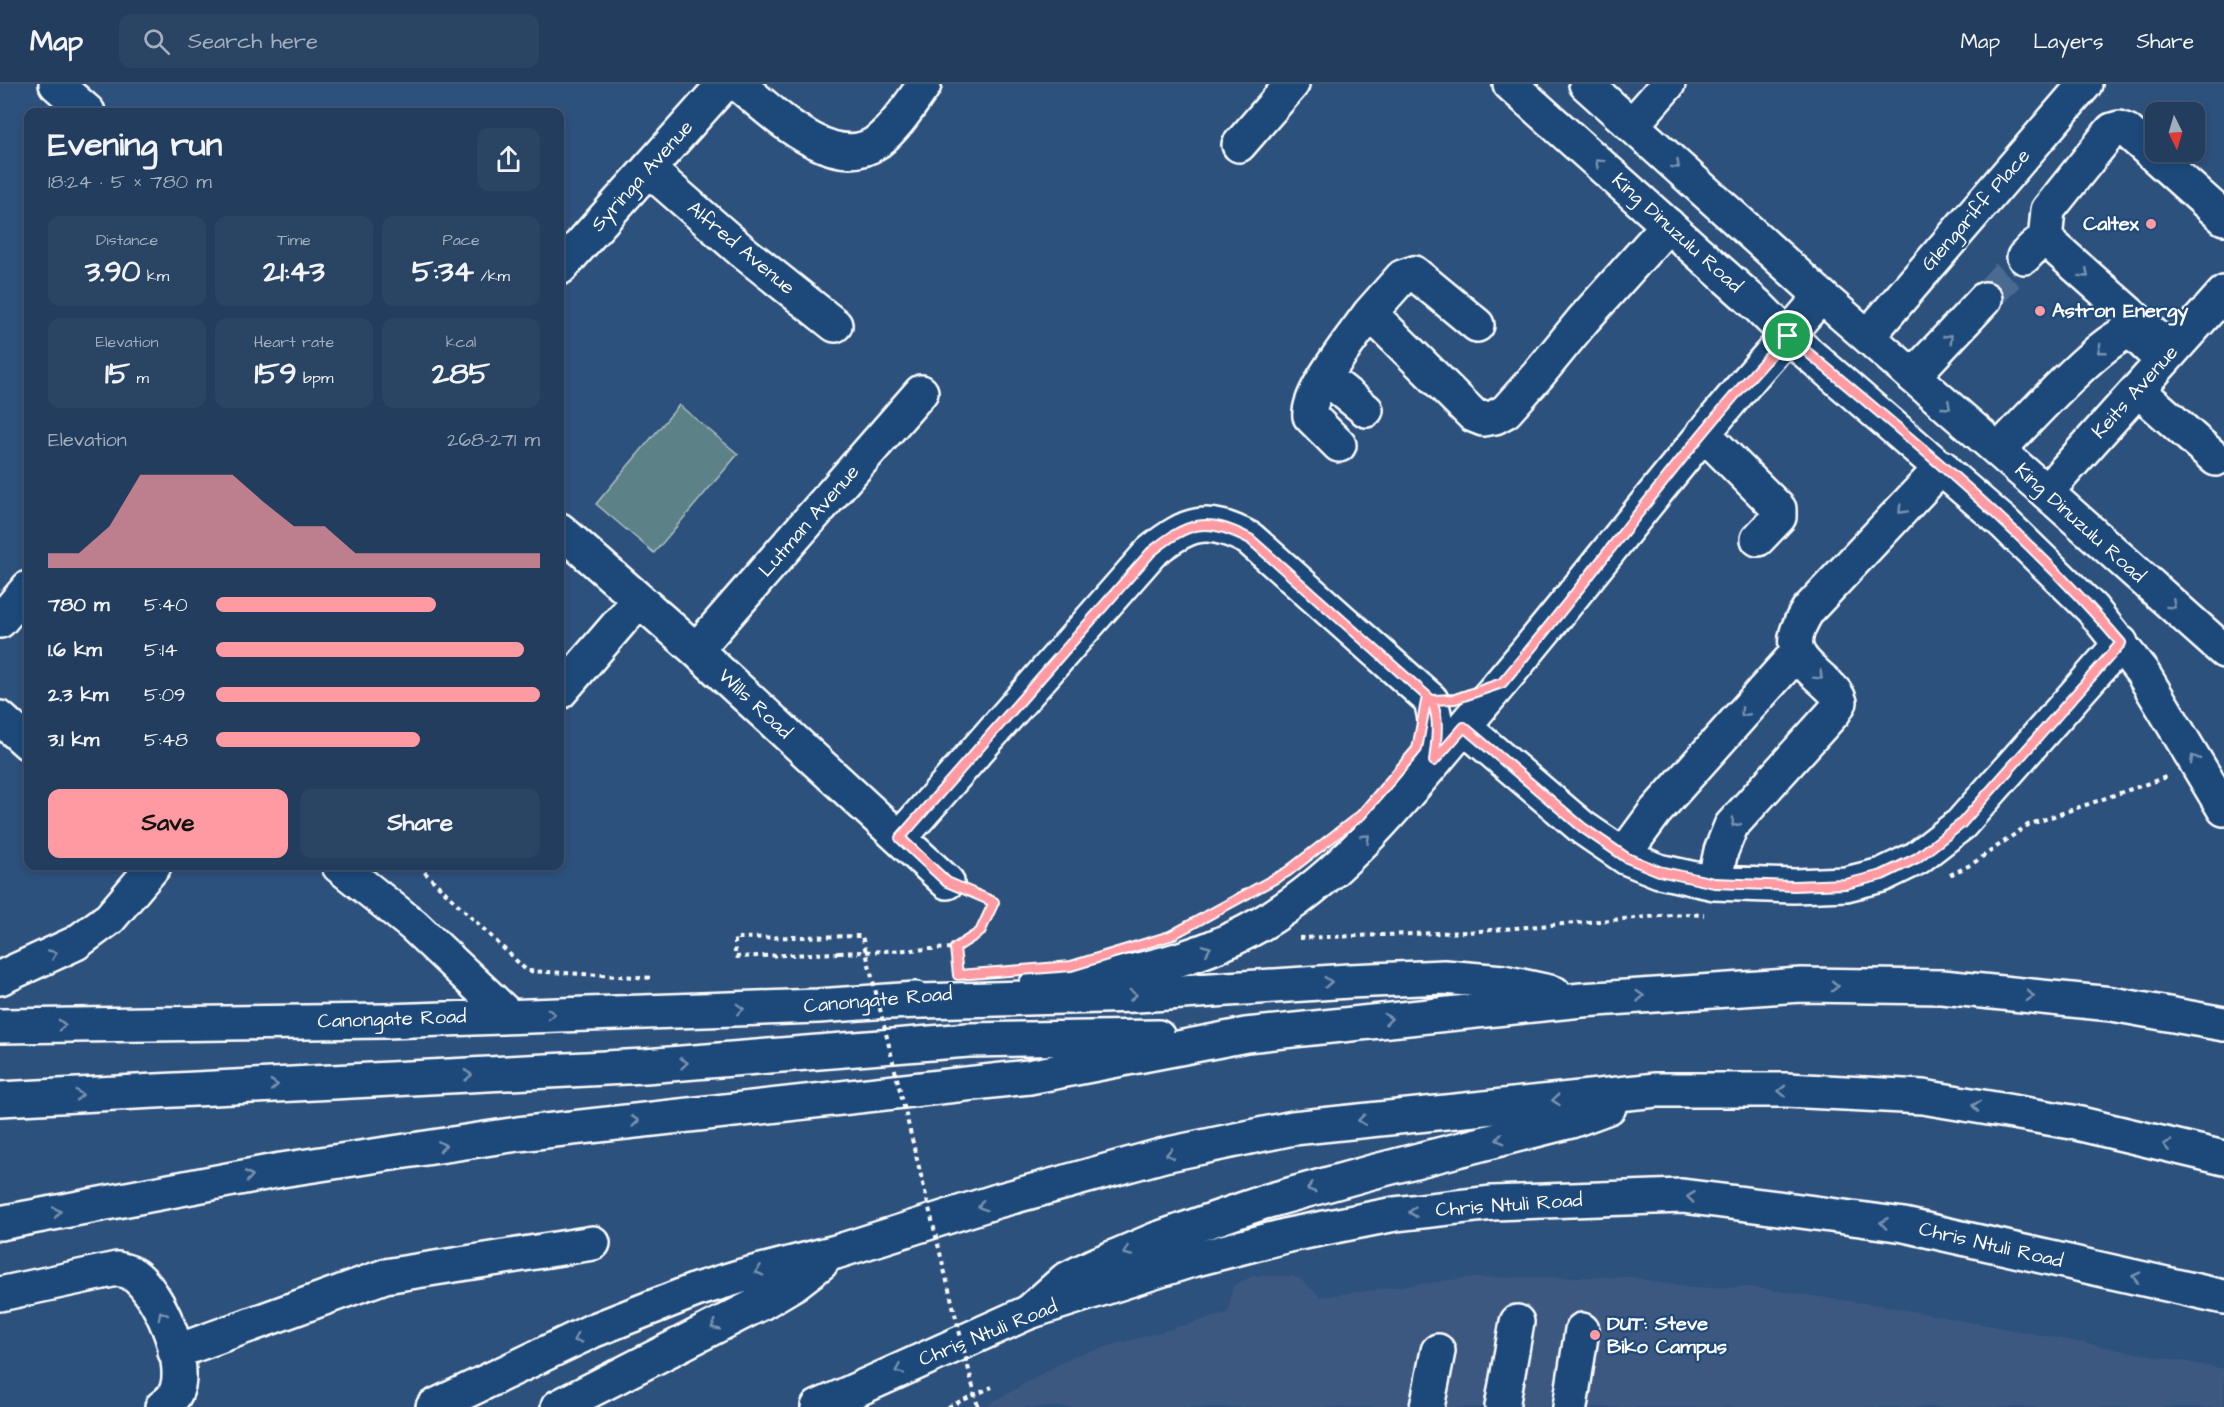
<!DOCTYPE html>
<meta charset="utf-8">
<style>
body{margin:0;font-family:"Architects Daughter",sans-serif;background:#2a4464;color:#f1f3f6;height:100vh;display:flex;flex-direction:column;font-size:22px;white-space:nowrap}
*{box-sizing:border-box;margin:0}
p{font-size:20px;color:#a2aebc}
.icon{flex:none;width:33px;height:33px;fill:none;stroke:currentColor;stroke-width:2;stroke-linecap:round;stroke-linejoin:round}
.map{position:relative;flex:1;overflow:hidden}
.sheet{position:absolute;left:24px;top:24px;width:540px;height:762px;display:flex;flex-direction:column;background:#223d5e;border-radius:12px;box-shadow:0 3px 9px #0003,0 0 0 2px #3f5673}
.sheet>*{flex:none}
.needle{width:39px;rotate:175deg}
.fabs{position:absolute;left:2145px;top:18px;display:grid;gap:12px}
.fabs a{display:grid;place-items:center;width:60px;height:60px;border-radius:12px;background:#223d5e;box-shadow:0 3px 9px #0003,0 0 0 2px #3f5673;font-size:30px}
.pin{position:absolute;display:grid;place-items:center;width:51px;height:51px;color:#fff;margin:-26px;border:3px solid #fff;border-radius:50%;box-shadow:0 2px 6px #0007}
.round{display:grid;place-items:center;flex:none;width:63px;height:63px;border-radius:12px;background:#2a4464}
.head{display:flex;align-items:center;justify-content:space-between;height:102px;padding:0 24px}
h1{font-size:33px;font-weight:700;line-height:45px}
.metrics{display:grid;grid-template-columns:repeat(3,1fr);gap:9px;height:102px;padding:6px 24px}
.metrics div{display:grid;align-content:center;border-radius:12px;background:#2a4464;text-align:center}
.metrics b{font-size:30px;font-weight:700}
.metrics small{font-size:16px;font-weight:400}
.metrics p{font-size:16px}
.chart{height:168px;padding:12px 24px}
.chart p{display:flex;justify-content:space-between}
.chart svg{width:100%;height:108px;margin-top:6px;fill:#ff9aa2;opacity:.7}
.button{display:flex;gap:12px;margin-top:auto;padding:12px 24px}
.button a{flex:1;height:69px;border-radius:12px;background:#ff9aa2;color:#111;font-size:24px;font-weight:700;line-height:69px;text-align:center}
.button a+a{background:#2a4464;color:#f1f3f6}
ul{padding:0 24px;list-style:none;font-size:20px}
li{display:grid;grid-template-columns:96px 72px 1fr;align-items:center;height:45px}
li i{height:15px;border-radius:8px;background:#ff9aa2}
header{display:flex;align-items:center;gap:36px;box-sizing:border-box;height:84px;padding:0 30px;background:#223d5e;border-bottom:2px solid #3f5673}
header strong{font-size:28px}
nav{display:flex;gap:33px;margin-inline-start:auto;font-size:21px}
.search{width:420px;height:54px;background:#2a4464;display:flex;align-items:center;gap:15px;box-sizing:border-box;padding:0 21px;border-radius:12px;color:#a2aebc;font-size:22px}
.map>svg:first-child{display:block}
.built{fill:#3e5980}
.green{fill:#5c8287;stroke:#aec0c3;stroke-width:1.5}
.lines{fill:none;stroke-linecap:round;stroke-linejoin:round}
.minor-tunnel{stroke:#4c6b90;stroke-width:33;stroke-dasharray:33 16;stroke-linecap:butt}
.minor-casing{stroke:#fff;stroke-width:38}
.major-casing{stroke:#fff;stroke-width:38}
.highway-casing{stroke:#fff;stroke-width:38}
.path{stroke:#fff;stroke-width:4;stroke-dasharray:4.5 4.5;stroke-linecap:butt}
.minor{stroke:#1f4a7a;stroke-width:33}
.major{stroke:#1f4a7a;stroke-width:33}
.highway{stroke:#1f4a7a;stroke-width:33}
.path-bridge{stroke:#fff;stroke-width:4;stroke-dasharray:4.5 4.5;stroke-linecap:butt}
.oneway{stroke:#7992af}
.route-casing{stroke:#fff;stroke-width:12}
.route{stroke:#ff9aa2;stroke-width:8}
.poi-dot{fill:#ff9aa2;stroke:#1f4a7a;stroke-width:2}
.labels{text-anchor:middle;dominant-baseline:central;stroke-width:4.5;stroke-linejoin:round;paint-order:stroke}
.street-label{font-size:20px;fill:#fff;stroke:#1f4a7a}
.poi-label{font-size:20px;font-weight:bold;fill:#fff;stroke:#1f4a7a;text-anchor:start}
</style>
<header>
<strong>Map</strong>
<div class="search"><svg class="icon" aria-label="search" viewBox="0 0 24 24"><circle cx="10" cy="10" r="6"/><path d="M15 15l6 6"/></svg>Search here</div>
<nav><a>Map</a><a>Layers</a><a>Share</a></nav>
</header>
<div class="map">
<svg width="2224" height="1323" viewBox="0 0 2224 1323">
<rect width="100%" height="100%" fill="#2d517d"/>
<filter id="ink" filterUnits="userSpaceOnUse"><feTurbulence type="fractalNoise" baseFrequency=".0167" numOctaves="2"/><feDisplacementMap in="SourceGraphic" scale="12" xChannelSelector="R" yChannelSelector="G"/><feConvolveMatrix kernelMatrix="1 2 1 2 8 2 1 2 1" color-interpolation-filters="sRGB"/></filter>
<g filter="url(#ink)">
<path class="built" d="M1253 1192H1292L1301 1196 1320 1213 1467 1194 1630 1193 1690 1204 1747 1203 1883 1222 2224 1285V1323H989L991 1319 1074 1272 1228 1229 1233 1202Z"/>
<path class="green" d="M679 321 738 370 654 469 596 420Z"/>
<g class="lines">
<path class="minor-tunnel" d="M1985 215 2024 173"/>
<g class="minor-casing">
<path id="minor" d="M56 0 88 28
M738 0C770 26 833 90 877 58 896 43 910 21 924 1
M1632 41 1668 0
M1239 61 1292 0
M648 85 742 167 835 241
M2045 157 2048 126 2112 46 2119 44 2127 47 2224 134
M2024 173C2032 166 2038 154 2050 159L2156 253
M560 184 724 0
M1370 229 1402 193 1414 189 1477 241
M1868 252 2085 0
M1913 292 1985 215
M1325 293 1366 326
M2138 306 2216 375
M1703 349 1779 425V433L1758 455
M1339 361 1310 332C1306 310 1356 249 1370 229L1473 331 1483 335 1495 333 1506 327 1538 291 1583 236 1668 141
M1999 366C2018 346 2110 245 2132 248L2163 277
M2046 408 2224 209
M560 446 696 566 947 798
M0 537 28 504
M696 566 921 308
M560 608 639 516
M0 634 28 659
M1464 643 1583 744 1627 774 1659 787 1714 799 1794 802 1846 800 1882 791 1917 774 1961 740 2121 559
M900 754 1151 468C1188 438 1207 432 1250 455L1431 616 1436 639 1434 677
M1627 774 1633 758 1655 728 1797 569
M339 782 413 841 508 931
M1714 799 1721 767 1731 742 1834 628 1840 618C1838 610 1833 606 1827 600 1797 573 1784 564 1808 526L1942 383
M0 894 76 859 110 834 154 782
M1036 902C1112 894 1192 880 1259 841 1349 789 1416 699 1482 621 1559 532 1630 438 1705 348 1742 301 1783 258 1821 212
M0 942 386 937 818 922 916 915
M0 1210 117 1185C122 1186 129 1187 134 1191 159 1209 187 1275 177 1305 175 1312 168 1319 162 1323
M175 1268 385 1192 593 1159
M1427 1323 1438 1267
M1502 1323 1517 1238
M1570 1323 1582 1246"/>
</g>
<g class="major-casing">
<path id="major" d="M1510 0 1757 221 1788 252 2004 439 2092 525 2142 588 2224 725
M1586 0 1821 212 2046 408 2224 567
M818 1323 1029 1228 1192 1176 1289 1151 1395 1130 1493 1119 1682 1112 1778 1124 1904 1141 2224 1213"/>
</g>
<g class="highway-casing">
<path id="highway" d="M886 918 1137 911 1349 897 1444 893 1503 898 1554 909
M0 1015 645 982 968 956 1158 953
M0 1139 281 1086 518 1050 1029 993 1246 951 1582 916 1801 901 1942 903 2112 920 2224 940
M1029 1228 1065 1196 1093 1182 1157 1155 1264 1118 1372 1088 1571 1037 1609 1023
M433 1323 592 1247 696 1206 742 1192 836 1168 997 1117 1164 1071 1293 1044 1656 1006H1786L1923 1013 2072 1038 2224 1074
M558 1323 763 1218 795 1199 821 1179"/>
</g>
<path class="path" d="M418 782 527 887 653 894
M1950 791 1972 780 2028 741 2169 692
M1299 854 1467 848 1684 830 1704 831
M955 864 957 886
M839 869 955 864 980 847 994 817 975 810
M948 1323 992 1303"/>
<use href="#minor" class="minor"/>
<use href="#major" class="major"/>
<use href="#highway" class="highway"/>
<path class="path-bridge" d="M839 869 735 873V854L862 852 978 1323"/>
</g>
<defs><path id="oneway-chevron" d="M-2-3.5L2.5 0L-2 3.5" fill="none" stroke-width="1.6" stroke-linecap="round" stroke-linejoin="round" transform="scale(1.5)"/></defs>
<g class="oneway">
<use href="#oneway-chevron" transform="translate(1599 79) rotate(-138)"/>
<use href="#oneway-chevron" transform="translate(1676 81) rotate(42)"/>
<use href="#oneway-chevron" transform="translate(2085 190) rotate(41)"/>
<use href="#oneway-chevron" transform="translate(1949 254) rotate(-47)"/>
<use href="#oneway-chevron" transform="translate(2101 266) rotate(142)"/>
<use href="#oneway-chevron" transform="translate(1947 322) rotate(41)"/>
<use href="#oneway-chevron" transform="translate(1902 426) rotate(133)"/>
<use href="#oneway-chevron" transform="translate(2172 521) rotate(42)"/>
<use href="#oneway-chevron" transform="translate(1819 592) rotate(45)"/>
<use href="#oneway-chevron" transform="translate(1744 629) rotate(131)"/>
<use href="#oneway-chevron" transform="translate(2194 675) rotate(-120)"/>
<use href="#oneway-chevron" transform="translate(1735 739) rotate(130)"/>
<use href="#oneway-chevron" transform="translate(1366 754) rotate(-44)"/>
<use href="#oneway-chevron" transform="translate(1207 865) rotate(-23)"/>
<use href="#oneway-chevron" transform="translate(53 870) rotate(-24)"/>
<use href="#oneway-chevron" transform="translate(1328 898) rotate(-4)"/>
<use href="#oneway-chevron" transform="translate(1835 902) rotate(1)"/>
<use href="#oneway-chevron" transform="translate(1133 911) rotate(-2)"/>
<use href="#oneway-chevron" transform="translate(1640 912) rotate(-4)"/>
<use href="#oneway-chevron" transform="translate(2030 912) rotate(6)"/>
<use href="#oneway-chevron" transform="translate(740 925) rotate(-2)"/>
<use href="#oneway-chevron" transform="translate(551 930) rotate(-2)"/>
<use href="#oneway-chevron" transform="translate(1388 935) rotate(-6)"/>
<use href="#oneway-chevron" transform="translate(62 941) rotate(-1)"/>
<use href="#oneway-chevron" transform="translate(684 979) rotate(-5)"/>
<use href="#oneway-chevron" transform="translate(468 991) rotate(-3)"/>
<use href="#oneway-chevron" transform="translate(274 1001) rotate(-3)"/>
<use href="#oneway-chevron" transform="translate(1782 1007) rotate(-179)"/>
<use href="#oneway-chevron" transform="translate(79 1011) rotate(-3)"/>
<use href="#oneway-chevron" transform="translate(1556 1016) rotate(174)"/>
<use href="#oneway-chevron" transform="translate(1976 1022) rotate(-171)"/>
<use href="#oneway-chevron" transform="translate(1362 1036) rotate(174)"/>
<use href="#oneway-chevron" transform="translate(635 1037) rotate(-6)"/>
<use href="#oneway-chevron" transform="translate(1500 1055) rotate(165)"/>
<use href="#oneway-chevron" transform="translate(2167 1061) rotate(-167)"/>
<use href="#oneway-chevron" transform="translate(442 1062) rotate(-9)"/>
<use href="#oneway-chevron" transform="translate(1170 1070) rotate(167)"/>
<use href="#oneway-chevron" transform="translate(249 1092) rotate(-10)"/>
<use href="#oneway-chevron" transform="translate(1311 1104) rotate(164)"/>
<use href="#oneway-chevron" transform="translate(1691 1113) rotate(-173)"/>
<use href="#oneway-chevron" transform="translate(982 1122) rotate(162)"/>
<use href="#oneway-chevron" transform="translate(57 1128) rotate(-11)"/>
<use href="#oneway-chevron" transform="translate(1413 1128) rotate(173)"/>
<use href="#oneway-chevron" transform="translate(1884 1139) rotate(-172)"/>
<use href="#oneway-chevron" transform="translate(1127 1168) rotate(157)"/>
<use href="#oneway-chevron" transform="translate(759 1187) rotate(166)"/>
<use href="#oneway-chevron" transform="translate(2136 1193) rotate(-167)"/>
<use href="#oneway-chevron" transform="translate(162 1231) rotate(-118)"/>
<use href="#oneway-chevron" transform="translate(715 1242) rotate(153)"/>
<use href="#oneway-chevron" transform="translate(577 1255) rotate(155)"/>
<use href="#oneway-chevron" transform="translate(899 1286) rotate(156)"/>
</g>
</g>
<g class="lines" filter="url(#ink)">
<g class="route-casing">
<path id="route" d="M1788 252C1685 361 1599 485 1502 599L1455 615 1431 616 1427 612 1250 455C1206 432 1188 438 1151 468L900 754 947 798 994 818 980 848 955 864 958 891 1071 882 1170 852 1287 788 1361 731 1417 665 1427 612C1442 626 1436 659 1434 677L1464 643 1583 744 1627 774 1659 787 1714 799 1794 802 1846 800 1882 791 1917 774 1961 740 2121 559C2023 444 1903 348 1788 252"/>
</g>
<use href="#route" class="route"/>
</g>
<g class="poi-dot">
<circle cx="2151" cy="140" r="6"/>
<circle cx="2040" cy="227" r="6"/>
<circle cx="1595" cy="1251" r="6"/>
</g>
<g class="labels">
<g class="street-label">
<text transform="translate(642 92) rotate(-48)">Syringa Avenue</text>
<text transform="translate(1976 126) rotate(-49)">Glengariff Place</text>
<text transform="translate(1677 149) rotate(42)">King Dinuzulu Road</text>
<text transform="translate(741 164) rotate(40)">Alfred Avenue</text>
<text transform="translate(2135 308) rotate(-48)">Keits Avenue</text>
<text transform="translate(809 437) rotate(-49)">Lutman Avenue</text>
<text transform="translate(2080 439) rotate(42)">King Dinuzulu Road</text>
<text transform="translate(755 620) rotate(43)">Wills Road</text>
<text transform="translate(878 916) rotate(-5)">Canongate Road</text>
<text transform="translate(392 935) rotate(-2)">Canongate Road</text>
<text transform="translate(1509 1121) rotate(-4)">Chris Ntuli Road</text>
<text transform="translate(1991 1161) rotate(13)">Chris Ntuli Road</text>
<text transform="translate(988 1249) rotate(-22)">Chris Ntuli Road</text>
</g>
<g class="poi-label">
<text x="2139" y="140" text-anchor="end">Caltex</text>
<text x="2052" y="227">Astron Energy</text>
<text x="1607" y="1240">DUT: Steve<tspan x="1607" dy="23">Biko Campus</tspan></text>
</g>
</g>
</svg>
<div class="fabs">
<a><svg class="needle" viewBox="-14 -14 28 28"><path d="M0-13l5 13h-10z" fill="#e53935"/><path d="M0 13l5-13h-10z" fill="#a2aebc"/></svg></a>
</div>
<div class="pin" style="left:1788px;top:252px;background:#1e9e55"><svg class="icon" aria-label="arrive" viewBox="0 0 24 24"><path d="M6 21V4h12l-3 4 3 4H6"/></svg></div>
<section class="sheet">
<div class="head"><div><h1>Evening run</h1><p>18:24 · 5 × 780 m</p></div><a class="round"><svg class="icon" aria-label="share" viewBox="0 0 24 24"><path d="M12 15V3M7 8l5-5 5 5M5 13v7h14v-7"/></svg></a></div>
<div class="metrics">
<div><p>Distance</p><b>3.90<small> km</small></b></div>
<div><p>Time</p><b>21:43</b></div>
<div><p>Pace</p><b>5:34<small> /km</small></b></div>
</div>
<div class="metrics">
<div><p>Elevation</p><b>15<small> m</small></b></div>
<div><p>Heart rate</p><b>159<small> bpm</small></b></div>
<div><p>kcal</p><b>285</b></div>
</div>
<div class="chart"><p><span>Elevation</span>268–271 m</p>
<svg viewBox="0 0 160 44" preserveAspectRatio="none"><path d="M0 44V38L10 38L20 27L30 6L40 6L50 6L60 6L70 17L80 27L90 27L100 38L110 38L120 38L130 38L140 38L150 38L160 38V44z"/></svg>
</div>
<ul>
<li><b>780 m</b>5:40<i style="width:68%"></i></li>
<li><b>1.6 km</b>5:14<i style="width:95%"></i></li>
<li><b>2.3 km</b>5:09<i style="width:100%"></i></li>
<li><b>3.1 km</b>5:48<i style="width:63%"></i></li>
</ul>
<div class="button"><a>Save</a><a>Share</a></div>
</section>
</div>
